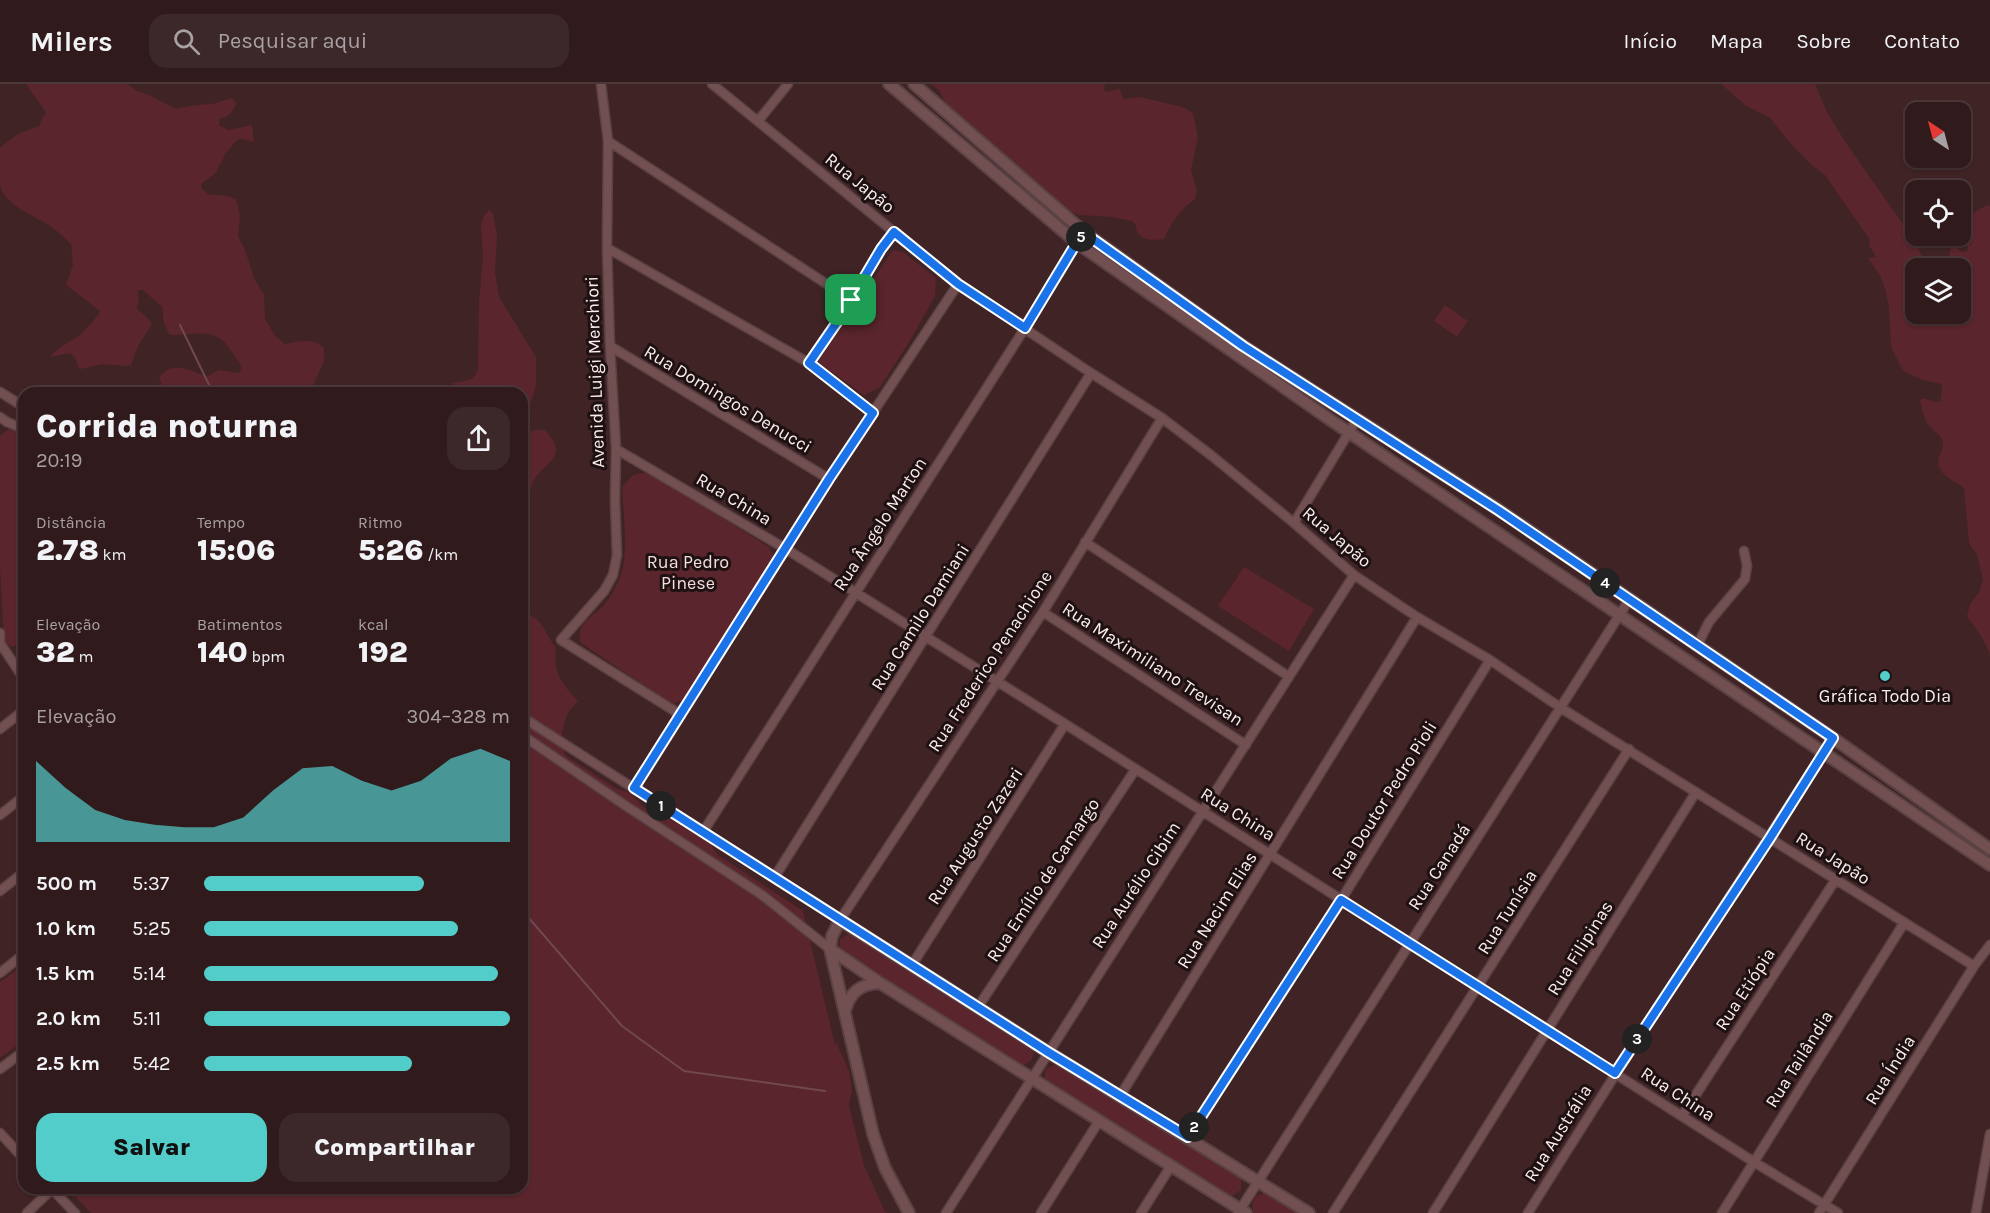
<!DOCTYPE html>
<html lang="pt">
<meta charset="utf-8">
<style>
body{margin:0;font-family:Karla,sans-serif;background:#3c2729;color:#f1f3f6;height:100vh;display:flex;flex-direction:column;font-size:22px;white-space:nowrap}
*{box-sizing:border-box;margin:0}
p{font-size:20px;color:#a8a1a3}
.icon{flex:none;width:33px;height:33px;fill:none;stroke:currentColor;stroke-width:2;stroke-linecap:round;stroke-linejoin:round}
.map{position:relative;flex:1;overflow:hidden}
.panel{position:absolute;left:18px;top:303px;width:510px;height:807px;display:flex;flex-direction:column;background:#301a1c;border-radius:18px;box-shadow:0 2px 4px #0004,0 0 0 2px #4b383b}
.panel>*{flex:none}
.needle{width:39px;rotate:324deg}
.buttons{position:absolute;left:1905px;top:18px;display:grid;gap:12px}
.buttons a{display:grid;place-items:center;width:66px;height:66px;border-radius:12px;background:#301a1c;box-shadow:0 2px 4px #0004,0 0 0 2px #4b383b;font-size:30px}
.pin{position:absolute;display:grid;place-items:center;width:51px;height:51px;color:#fff;margin:-26px;border-radius:12px;box-shadow:0 3px 9px #0006}
.km{position:absolute;width:30px;height:30px;margin:-15px;border-radius:50%;background:#222;color:#fff;font-size:16px;line-height:30px;text-align:center}
.round{display:grid;place-items:center;flex:none;width:63px;height:63px;border-radius:18px;background:#3c2729}
.headline{display:flex;align-items:center;justify-content:space-between;height:102px;padding:0 18px}
h1{font-size:33px;font-weight:800;line-height:45px}
.figures{display:grid;grid-template-columns:repeat(3,1fr);gap:9px;height:102px;padding:6px 18px}
.figures div{display:grid;align-content:center}
.figures b{font-size:30px;font-weight:800}
.figures small{font-size:16px;font-weight:400}
.figures p{font-size:16px}
.chart{height:168px;padding:12px 18px}
.chart p{display:flex;justify-content:space-between}
.chart svg{width:100%;height:108px;margin-top:6px;fill:#53cdca;opacity:.7}
.cta{display:flex;gap:12px;margin-top:auto;padding:12px 18px}
.cta a{flex:1;height:69px;border-radius:18px;background:#53cdca;color:#111;font-size:24px;font-weight:800;line-height:69px;text-align:center}
.cta a+a{background:#3c2729;color:#f1f3f6}
ul{padding:0 18px;list-style:none;font-size:20px}
li{display:grid;grid-template-columns:96px 72px 1fr;align-items:center;height:45px}
li i{height:15px;border-radius:8px;background:#53cdca}
header{display:flex;align-items:center;gap:36px;box-sizing:border-box;height:84px;padding:0 30px;background:#301a1c;border-bottom:2px solid #4b383b}
header strong{font-size:28px}
nav{display:flex;gap:33px;margin-inline-start:auto;font-size:21px}
.search{width:420px;height:54px;background:#3c2729;display:flex;align-items:center;gap:15px;box-sizing:border-box;padding:0 21px;border-radius:18px;color:#a8a1a3;font-size:22px}
.map>svg:first-child{display:block}
.green{fill:#5a252c}
.lines{fill:none;stroke-linecap:round;stroke-linejoin:round}
.stream{stroke:#70484f;stroke-width:2}
.minor-casing{stroke:#5a4144;stroke-width:11}
.tertiary-casing{stroke:#5a4144;stroke-width:14}
.minor{stroke:#725052;stroke-width:8}
.tertiary{stroke:#725052;stroke-width:10}
.route-casing{stroke:#fff;stroke-width:12}
.route{stroke:#1a73e8;stroke-width:8}
.poi-dot{fill:#53cdca;stroke:#1e1112;stroke-width:2}
.labels{text-anchor:middle;dominant-baseline:central;stroke-width:6;stroke-linejoin:round;paint-order:stroke}
.street-label{font-size:18px;fill:#fdeded;stroke:#1e1112}
.park-label{font-size:18px;fill:#f4ddde;stroke:#1e1112}
.poi-label{font-size:18px;fill:#fdeded;stroke:#1e1112}
</style>
<header>
<strong>Milers</strong>
<div class="search"><svg class="icon" aria-label="search" viewBox="0 0 24 24"><circle cx="10" cy="10" r="6"/><path d="M15 15l6 6"/></svg>Pesquisar aqui</div>
<nav><a>Início</a><a>Mapa</a><a>Sobre</a><a>Contato</a></nav>
</header>
<div class="map">
<svg width="1990" height="1129" viewBox="0 0 1990 1129">
<rect width="100%" height="100%" fill="#402325"/>
<path class="green" d="M26 0H127L137 7 149 11 176 25C191 21 197 21 212 20 219 19 225 15 232 14L236 19C233 29 229 32 220 35L219 41 228 46 252 41 254 58 241 55 236 57 225 70 216 89 201 100V104L208 110 228 112 235 115 237 118 240 131 238 152 245 166 255 196 264 210 265 234 275 252 285 260C298 258 313 253 324 264V277L310 309H153L154 305 162 300 159 294C171 276 191 286 206 293L219 286 239 289 242 283C224 257 223 247 188 250 181 250 176 253 169 250L164 239 162 223 143 206H138L139 214 137 225C160 243 151 239 140 259 136 265 134 274 131 281L127 282 103 280 81 285 78 283C74 264 66 270 51 273 55 264 68 259 77 253 86 246 95 236 100 227L66 201 73 181 71 160C65 155 60 149 53 144 38 133 4 122 0 101 0 89 0 75 0 63L18 50 39 42 46 28Z
M931 0H1105L1104 5 1106 8 1119 5 1124 15 1140 13 1182 23 1192 28 1194 33 1198 54 1191 86 1197 107 1195 115C1180 126 1172 137 1164 155 1152 157 1135 156 1136 141L1132 137 1112 133 1079 131 1056 121 1014 85 1006 73 986 63 953 29 946 20 939 6Z
M1721 0H1815L1826 26 1844 56 1916 159 1922 172 1934 173 1943 184H1916V230H1960V184H1946L1951 163 1954 162 1962 168 1967 167 1968 164 1961 148V136L1987 121 1990 122V570L1983 555 1967 532 1970 520 1979 508 1983 496 1977 471 1969 459 1964 404C1956 398 1942 392 1939 383 1935 373 1946 365 1942 356 1939 348 1931 346 1927 339 1925 336 1920 320 1920 317L1923 314 1936 318 1940 317 1942 306 1941 300 1923 296 1903 287 1891 263 1889 223 1886 208 1880 191 1868 174 1876 173 1869 161 1870 156 1825 91 1812 81 1791 60 1770 34 1745 21Z
M489 126 493 129 497 152 495 189 499 213 536 273V302L526 333 529 346 533 347 536 346H545C572 375 543 377 533 398 528 407 529 417 522 424V309H453V299C464 297 474 298 478 285L479 219 483 171 481 143 483 133Z
M893 166 903 168 936 194 935 212 908 260 880 303 864 311 818 278Z
M1445 221 1468 237 1457 253 1434 237Z
M9 345 18 346 24 350V556L12 563 4 558 0 483V352Z
M649 388 769 463 774 473 771 480 684 616 674 619 664 615 581 559C574 539 594 533 605 520 610 514 614 506 617 500 631 474 623 432 622 403L633 391Z
M1244 483 1314 525 1289 567 1218 522Z
M522 529C545 534 542 546 555 562 557 568 555 574 556 581 558 596 568 606 578 617 575 621 570 625 568 629 562 641 559 661 566 672L617 705 631 709 642 722 660 733H671L694 746 709 758 718 771 803 827 835 961 837 960 849 987 852 1005 849 1022 864 1081 885 1128 889 1129H91L72 1109 76 1104H522Z
M850 849 1031 962 1034 969 1031 977 1021 982 839 867 840 855Z
M24 880V956L0 974V898Z
M1056 980 1241 1094V1106L1230 1113 1044 996 1046 985Z
M1265 1109 1297 1129H1254C1250 1119 1254 1110 1265 1109Z"/>
<g class="lines">
<path class="stream" d="M180 241 213 309
M522 826 622 942 684 987 825 1007"/>
<g class="minor-casing">
<path id="minor" d="M601 0 608 57 607 164 610 262 616 365 615 416 617 471 613 491 604 507 561 556 681 631
M712 0 958 200 1091 289 1162 334 1212 372 1294 439 1354 491 1417 533 1490 576 1561 624 1974 882
M758 37 788 0
M608 57 851 216
M607 164 809 279 873 329
M610 262 829 395
M809 279 842 232 881 165 894 148
M0 308 24 323
M0 333 7 338 24 345
M616 365 786 465 1065 640 1754 1078 1838 1129
M1294 439 1357 335
M1085 458 1288 592
M1043 528 1246 661
M0 549V559L24 595
M1697 562 1709 538 1745 495 1747 482 1744 467
M522 633 840 836 1043 528 1162 334
M0 645 24 626
M522 651 623 720 762 811 830 865
M634 704 829 395 958 200
M0 731 24 712
M703 748 1025 244 1084 148
M774 794 1091 289
M0 807 24 788
M912 881 1065 640
M0 889 24 870
M978 923 1135 686
M0 985 24 967
M1120 1012 1417 533
M1682 1032 1836 795
M0 1049 24 1075
M1187 1053 1341 816 1490 576
M51 1104 75 1129
M27 1129 52 1105
M946 1129 1354 491
M1041 1129 1099 1037
M1141 1129 1171 1082
M1238 1129 1629 516
M1333 1129 1629 665
M1433 1129 1696 708
M1528 1129C1627 970 1730 812 1833 654
M1722 1129 1904 839
M1819 1129 1974 882 1990 861
M1976 1129 1990 1050"/>
</g>
<g class="tertiary-casing">
<path id="tertiary" d="M889 0 1077 159 1329 335 1990 781
M914 0 1084 148 1243 262 1499 426 1833 654 1990 765
M830 865 880 899 1246 1129
M845 927C850 908 860 900 880 899
M909 1129 885 1084 873 1050 830 865 832 852 840 836 1048 968 1309 1129"/>
</g>
<use href="#minor" class="minor"/>
<use href="#tertiary" class="tertiary"/>
</g>
<g class="lines">
<g class="route-casing">
<path id="route" d="M894 148 958 200 1025 244 1083 148 1243 262 1498 426 1833 654 1770 754 1615 989 1341 816 1188 1053 1048 968 634 704 829 395 873 329 809 279 842 231 881 165Z"/>
</g>
<use href="#route" class="route"/>
</g>
<circle class="poi-dot" cx="1885" cy="592" r="6"/>
<g class="labels">
<g class="street-label">
<text transform="translate(860 99) rotate(39)">Rua Japão</text>
<text transform="translate(595 288) rotate(-92)">Avenida Luigi Merchiori</text>
<text transform="translate(728 315) rotate(31)">Rua Domingos Denucci</text>
<text transform="translate(734 415) rotate(31)">Rua China</text>
<text transform="translate(880 440) rotate(-57)">Rua Ângelo Marton</text>
<text transform="translate(1337 453) rotate(40)">Rua Japão</text>
<text transform="translate(920 533) rotate(-58)">Rua Camilo Damiani</text>
<text transform="translate(990 577) rotate(-57)">Rua Frederico Penachione</text>
<text transform="translate(1153 580) rotate(33)">Rua Maximiliano Trevisan</text>
<text transform="translate(1384 716) rotate(-58)">Rua Doutor Pedro Pioli</text>
<text transform="translate(1238 730) rotate(32)">Rua China</text>
<text transform="translate(975 752) rotate(-57)">Rua Augusto Zazeri</text>
<text transform="translate(1833 774) rotate(32)">Rua Japão</text>
<text transform="translate(1439 783) rotate(-57)">Rua Canadá</text>
<text transform="translate(1043 796) rotate(-57)">Rua Emílio de Camargo</text>
<text transform="translate(1136 801) rotate(-57)">Rua Aurélio Cibim</text>
<text transform="translate(1217 826) rotate(-58)">Rua Nacim Elias</text>
<text transform="translate(1507 828) rotate(-58)">Rua Tunísia</text>
<text transform="translate(1580 864) rotate(-58)">Rua Filipinas</text>
<text transform="translate(1745 905) rotate(-57)">Rua Etiópia</text>
<text transform="translate(1799 975) rotate(-58)">Rua Tailândia</text>
<text transform="translate(1890 986) rotate(-58)">Rua Índia</text>
<text transform="translate(1678 1010) rotate(33)">Rua China</text>
<text transform="translate(1558 1049) rotate(-58)">Rua Austrália</text>
</g>
<g class="park-label">
<text x="688" y="478">Rua Pedro<tspan x="688" dy="21">Pinese</tspan></text>
</g>
<g class="poi-label">
<text x="1885" y="612">Gráfica Todo Dia</text>
</g>
</g>
</svg>
<div class="buttons">
<a><svg class="needle" viewBox="-14 -14 28 28"><path d="M0-13l5 13h-10z" fill="#e53935"/><path d="M0 13l5-13h-10z" fill="#a8a1a3"/></svg></a>
<a><svg class="icon" aria-label="locate" viewBox="0 0 24 24"><circle cx="12" cy="12" r="6"/><path d="M12 2v4M12 18v4M2 12h4M18 12h4"/></svg></a>
<a><svg class="icon" aria-label="layers" viewBox="0 0 24 24"><path d="M12 4l9 5-9 5-9-5zM3 14l9 5 9-5"/></svg></a>
</div>
<div class="pin" style="left:851px;top:216px;background:#1e9e55"><svg class="icon" aria-label="arrive" viewBox="0 0 24 24"><path d="M6 21V4h12l-3 4 3 4H6"/></svg></div>
<b class="km" style="left:661px;top:722px">1</b>
<b class="km" style="left:1194px;top:1043px">2</b>
<b class="km" style="left:1637px;top:955px">3</b>
<b class="km" style="left:1605px;top:499px">4</b>
<b class="km" style="left:1081px;top:153px">5</b>
<section class="panel">
<div class="headline"><div><h1>Corrida noturna</h1><p>20:19</p></div><a class="round"><svg class="icon" aria-label="share" viewBox="0 0 24 24"><path d="M12 15V3M7 8l5-5 5 5M5 13v7h14v-7"/></svg></a></div>
<div class="figures">
<div><p>Distância</p><b>2.78<small> km</small></b></div>
<div><p>Tempo</p><b>15:06</b></div>
<div><p>Ritmo</p><b>5:26<small> /km</small></b></div>
</div>
<div class="figures">
<div><p>Elevação</p><b>32<small> m</small></b></div>
<div><p>Batimentos</p><b>140<small> bpm</small></b></div>
<div><p>kcal</p><b>192</b></div>
</div>
<div class="chart"><p><span>Elevação</span>304–328 m</p>
<svg viewBox="0 0 160 44" preserveAspectRatio="none"><path d="M0 44V11L10 22L20 31L30 35L40 37L50 38L60 38L70 34L80 23L90 14L100 13L110 19L120 23L130 19L140 10L150 6L160 11V44z"/></svg>
</div>
<ul>
<li><b>500 m</b>5:37<i style="width:72%"></i></li>
<li><b>1.0 km</b>5:25<i style="width:83%"></i></li>
<li><b>1.5 km</b>5:14<i style="width:96%"></i></li>
<li><b>2.0 km</b>5:11<i style="width:100%"></i></li>
<li><b>2.5 km</b>5:42<i style="width:68%"></i></li>
</ul>
<div class="cta"><a>Salvar</a><a>Compartilhar</a></div>
</section>
</div>
